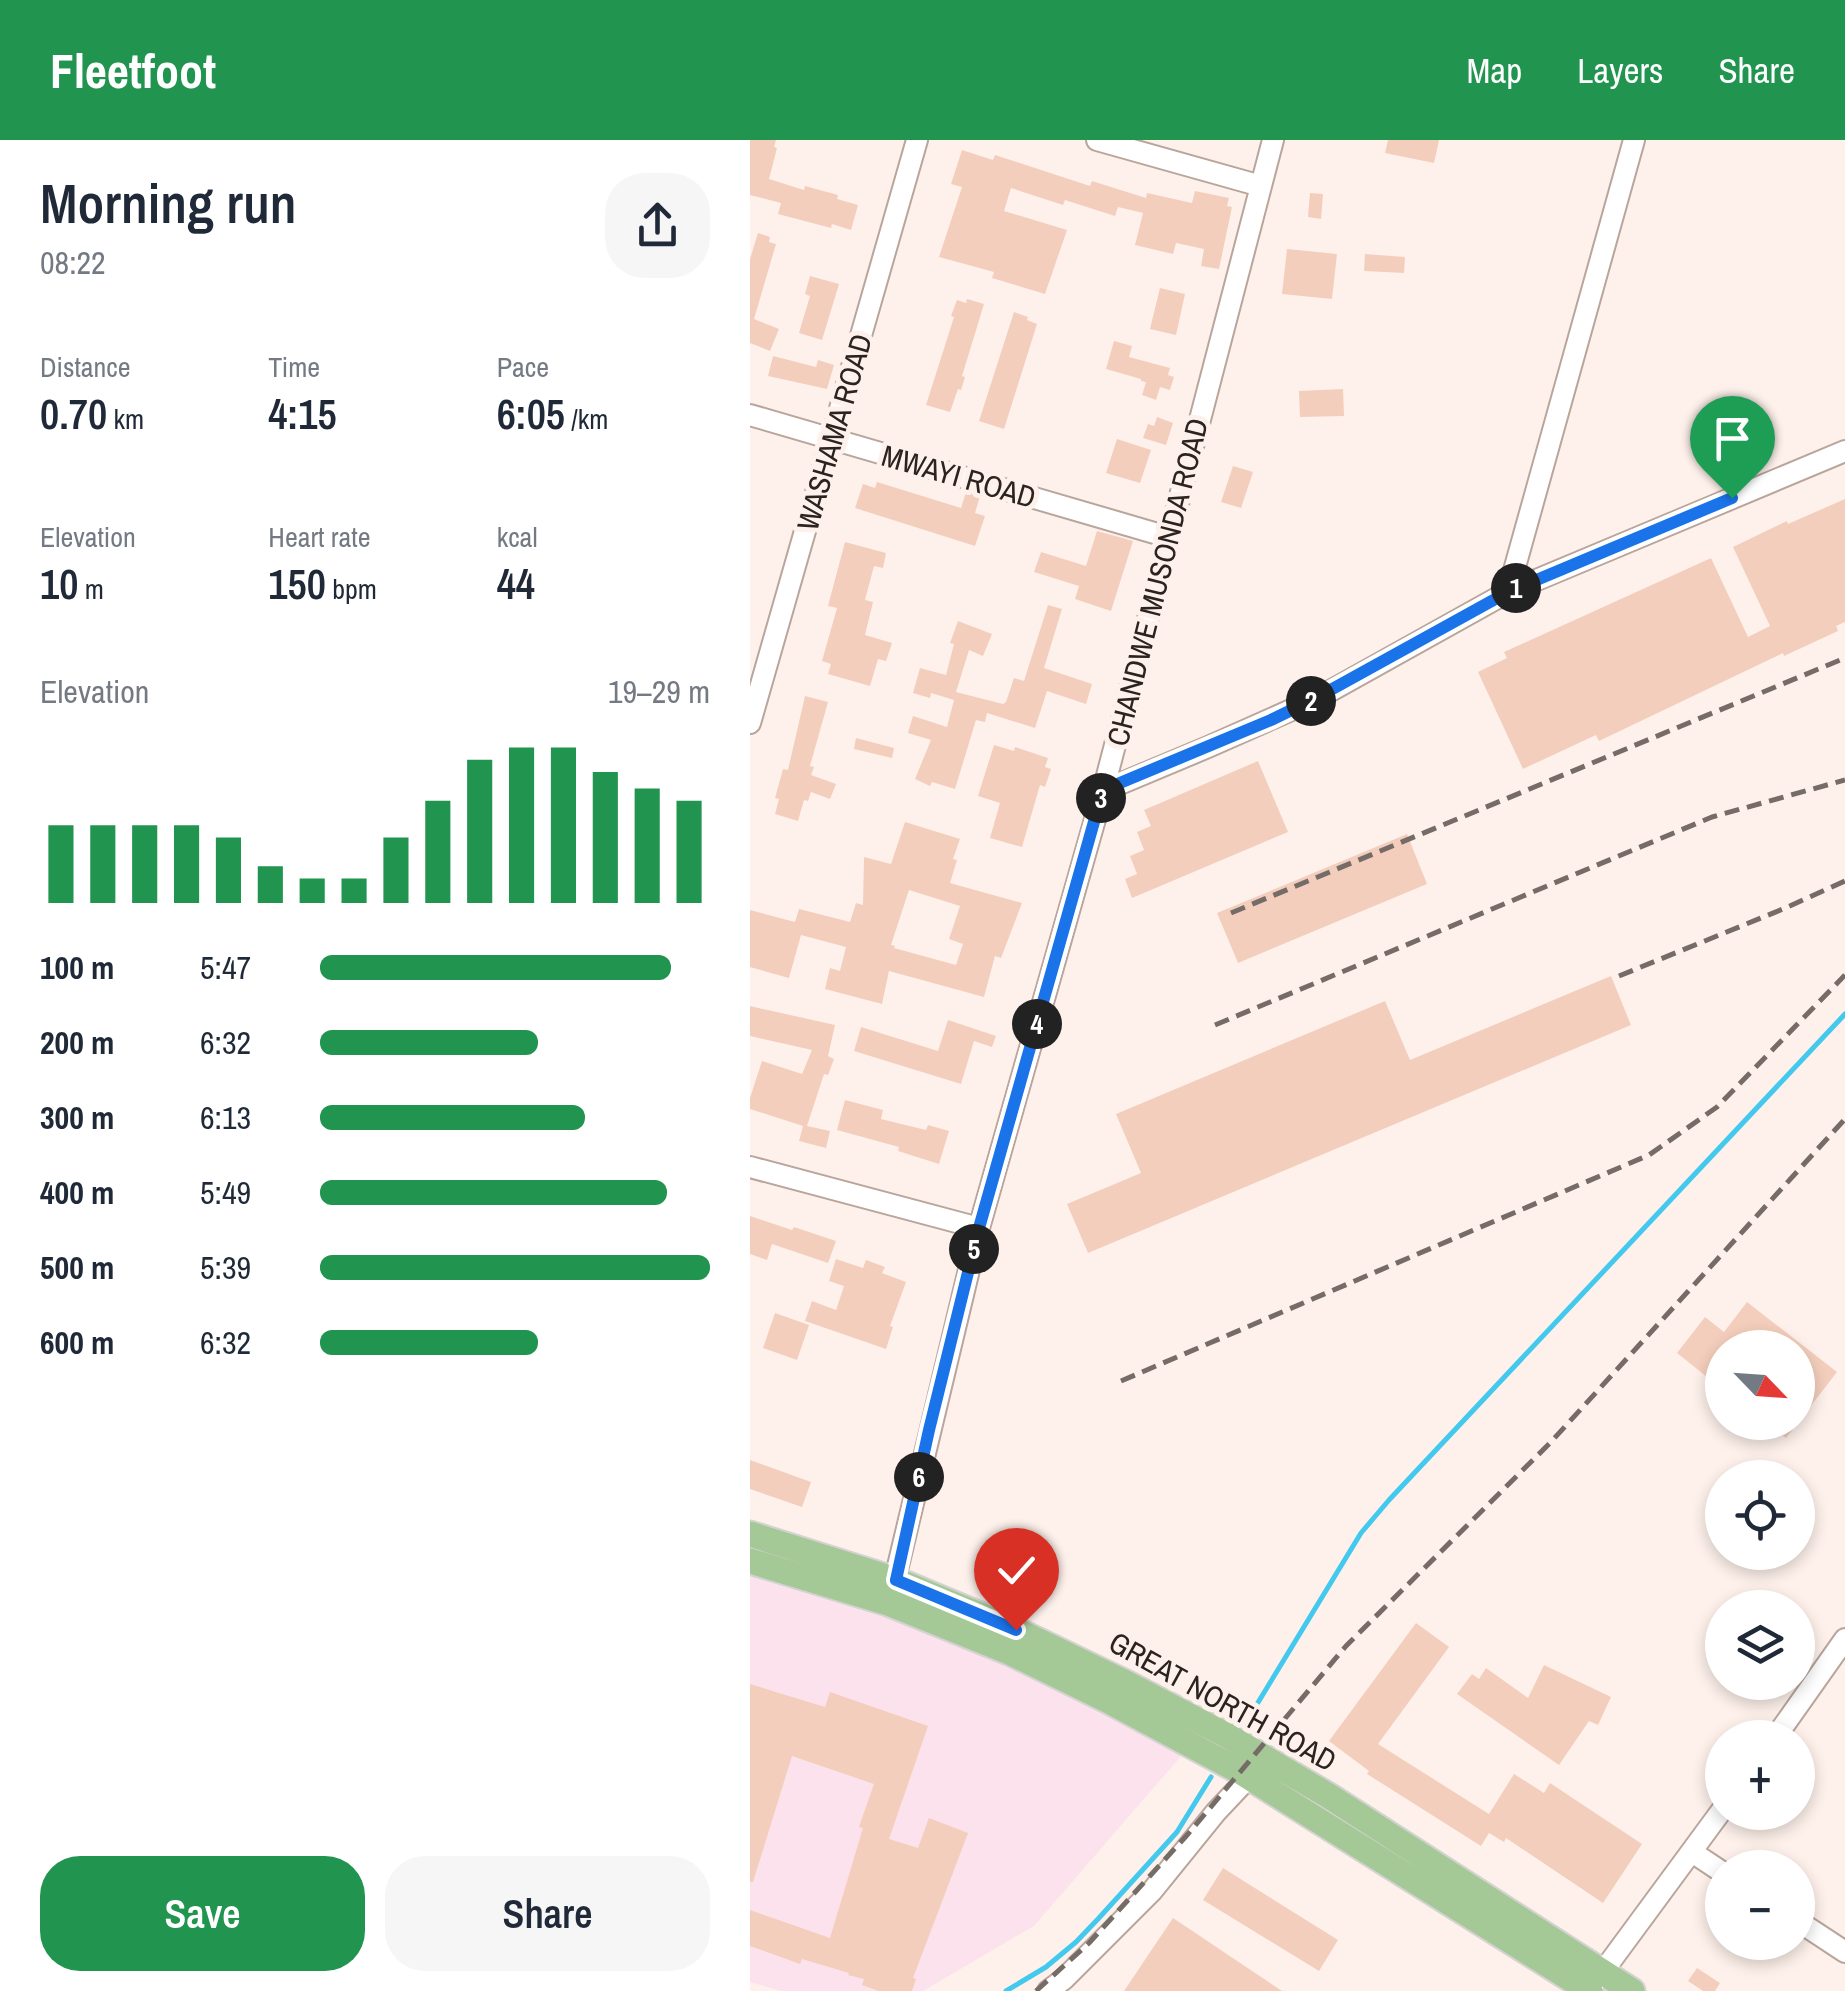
<!DOCTYPE html>
<meta charset="utf-8">
<style>
body{margin:0;font-family:"Archivo Narrow",sans-serif;background:#f6f6f7;color:#1f2937;height:100vh;display:flex;flex-direction:column;font-size:38px;white-space:nowrap}
*{box-sizing:border-box;margin:0}
p{font-size:32px;color:#747a83}
.icon{flex:none;width:55px;height:55px;fill:none;stroke:currentColor;stroke-width:2;stroke-linecap:round;stroke-linejoin:round}
.map{position:relative;flex:1;overflow:hidden}
.panel{display:flex;flex-direction:column;background:#fff;width:750px}
.panel>*{flex:none}
.needle{width:65px;rotate:115deg}
.buttons{position:absolute;left:955px;top:1190px;display:grid;gap:20px}
.buttons a{display:grid;place-items:center;width:110px;height:110px;border-radius:50%;background:#fff;box-shadow:0 5px 15px #0003;font-size:50px}
.pin{position:absolute;display:grid;place-items:center;width:85px;height:85px;color:#fff;margin:-102px -42px;border-radius:50% 50% 50% 0;rotate:-45deg;box-shadow:0 0 10px #0007}
.pin .icon{rotate:45deg}
.km{position:absolute;width:50px;height:50px;margin:-25px;border-radius:50%;background:#222;color:#fff;font-size:28px;line-height:50px;text-align:center}
.round{display:grid;place-items:center;flex:none;width:105px;height:105px;border-radius:40px;background:#f6f6f7}
.head{display:flex;align-items:center;justify-content:space-between;height:170px;padding:0 40px}
h1{font-size:55px;font-weight:600;line-height:75px}
.stats{display:grid;grid-template-columns:repeat(3,1fr);gap:15px;height:170px;padding:10px 40px}
.stats div{display:grid;align-content:center}
.stats b{font-size:42px;font-weight:600}
.stats small{font-size:28px;font-weight:400}
.stats p{font-size:28px}
.chart{height:280px;padding:20px 40px}
.chart p{display:flex;justify-content:space-between}
.chart svg{width:100%;height:180px;margin-top:10px;stroke:#219550;stroke-width:6}
.primary-button{display:flex;gap:20px;margin-top:auto;padding:20px 40px}
.primary-button a{flex:1;height:115px;border-radius:40px;background:#219550;color:#fff;font-size:40px;font-weight:600;line-height:115px;text-align:center}
.primary-button a+a{background:#f6f6f7;color:#1f2937}
ul{padding:0 40px;list-style:none;font-size:32px}
li{display:grid;grid-template-columns:160px 120px 1fr;align-items:center;height:75px}
li i{height:25px;border-radius:12px;background:#219550}
header{display:flex;align-items:center;gap:60px;box-sizing:border-box;height:140px;padding:0 50px;background:#219550;color:#fff}
header strong{font-size:48px}
nav{display:flex;gap:55px;margin-inline-start:auto;font-size:35px}
main{display:flex;flex:1;min-height:0}
.map>svg:first-child{display:block}
.commercial{fill:#fbe2ec}
.lines{fill:none;stroke-linecap:round;stroke-linejoin:round}
.stream{stroke:#43c9ee;stroke-width:5}
.building{fill:#f4cebc;fill-rule:evenodd}
.minor-casing{stroke:#b9a59b;stroke-width:24}
.major-casing{stroke:#d5d3d2;stroke-width:29}
.minor{stroke:#fff;stroke-width:20}
.major{stroke:#a5c897;stroke-width:25}
.rail{stroke:#766c67;stroke-width:5;stroke-dasharray:15 8;stroke-linecap:butt}
.route-casing{stroke:#fff;stroke-width:20}
.route{stroke:#1a73e8;stroke-width:12}
.labels{text-anchor:middle;dominant-baseline:central;stroke-width:10;stroke-linejoin:round;paint-order:stroke}
.street-label{font-size:30px;fill:#2b231f;stroke:#fef1eb}
</style>
<header>
<strong>Fleetfoot</strong>
<nav><a>Map</a><a>Layers</a><a>Share</a></nav>
</header>
<main>
<section class="panel">
<div class="head"><div><h1>Morning run</h1><p>08:22</p></div><a class="round"><svg class="icon" aria-label="share" viewBox="0 0 24 24"><path d="M12 15V3M7 8l5-5 5 5M5 13v7h14v-7"/></svg></a></div>
<div class="stats">
<div><p>Distance</p><b>0.70<small> km</small></b></div>
<div><p>Time</p><b>4:15</b></div>
<div><p>Pace</p><b>6:05<small> /km</small></b></div>
</div>
<div class="stats">
<div><p>Elevation</p><b>10<small> m</small></b></div>
<div><p>Heart rate</p><b>150<small> bpm</small></b></div>
<div><p>kcal</p><b>44</b></div>
</div>
<div class="chart"><p><span>Elevation</span>19–29 m</p>
<svg viewBox="0 0 160 44" preserveAspectRatio="none"><path d="M5 44V25M15 44V25M25 44V25M35 44V25M45 44V28M55 44V35M65 44V38M75 44V38M85 44V28M95 44V19M105 44V9M115 44V6M125 44V6M135 44V12M145 44V16M155 44V19"/></svg>
</div>
<ul>
<li><b>100 m</b>5:47<i style="width:90%"></i></li>
<li><b>200 m</b>6:32<i style="width:56%"></i></li>
<li><b>300 m</b>6:13<i style="width:68%"></i></li>
<li><b>400 m</b>5:49<i style="width:89%"></i></li>
<li><b>500 m</b>5:39<i style="width:100%"></i></li>
<li><b>600 m</b>6:32<i style="width:56%"></i></li>
</ul>
<div class="primary-button"><a>Save</a><a>Share</a></div>
</section>
<div class="map">
<svg width="1095" height="1851" viewBox="0 0 1095 1851">
<rect width="100%" height="100%" fill="#fef1eb"/>
<path class="commercial" d="M0 1435 149 1479 438 1608 284 1786 173 1851H31L0 1842Z"/>
<g class="lines">
<path class="stream" d="M501 1574 611 1393 639 1360 1095 874
M256 1851 296 1827 326 1802 348 1779 427 1692 461 1637"/>
</g>
<path class="building" d="M0 0H26L24 7 27 8 19 39 54 50 55 46 88 55 87 59 108 65 101 90 82 84 81 88 28 74 31 63 0 55Z
M638 0H689L684 23 635 13Z
M212 10 243 20 245 15 340 46 342 41 396 58 397 53 442 63 445 51 479 58 477 66 482 67 469 129 451 126 454 109 426 103 423 114 385 105 393 73 368 67 365 76 315 60 313 65 261 48 254 71 317 90 295 154 242 138 244 132 189 117 212 47 201 44Z
M560 53 573 54 571 79 558 77Z
M8 93 20 97 19 102 26 104 4 179 29 189 20 211 0 203V119Z
M537 109 587 114 582 159 532 154Z
M615 114 655 117 654 133 614 131Z
M60 136 89 144 72 200 49 193 60 156 55 154Z
M410 148 435 154 426 195 400 189Z
M217 159 234 164 212 236 215 237 211 250 208 249 200 272 176 265 204 177 201 176 207 160 216 163Z
M264 172 278 177 277 180 287 184 254 289 229 281Z
M364 201 382 206 379 217 420 228 418 235 424 237 420 250 410 247 406 260 392 255 396 242 391 241V239L356 229Z
M23 216 66 227 68 220 84 225 77 249 18 236Z
M593 249 594 276 550 277 549 251Z
M407 277 423 283 416 305 393 298 398 284 404 286Z
M367 299 401 310 390 343 356 333Z
M483 326 503 332 491 368 471 362Z
M127 342 211 368 216 352 230 356 225 373 235 376 225 406 105 368 113 344 125 348Z
M1095 359V482L1086 486 1088 491 1034 516 1033 513 849 601 846 595 773 629 728 532 757 518 754 512 961 418 998 497 1020 486 983 407 1037 381 1038 384Z
M347 391 383 401 361 471 325 459 329 446 284 432 291 412 336 426Z
M95 402 136 413 133 428 124 426 115 460 123 462 115 495 142 503 136 521 128 519 120 546 78 534 81 524 72 521 87 468 78 466Z
M298 465 312 469 294 528 342 544 336 564 297 551 285 588 237 573 235 582 226 580 205 649 182 642 180 646 165 639 181 600 158 593 163 576 197 587 204 560 181 553 180 558 163 553 170 528 196 535 204 504 200 503 208 481 242 494 233 516 219 510 206 552 253 564 256 562 264 538 274 541Z
M55 556 78 562 60 626 64 627 61 635 86 644 80 659 61 652 58 661 54 660 48 681 25 674 29 659 25 658 33 629 38 630Z
M106 598 144 608 142 618 104 609Z
M244 605 264 611 265 607 298 618 295 627 301 629 295 647 290 645 272 707 240 698 250 663 228 656Z
M508 621 538 692 382 758 375 739 387 734 380 716 394 710 387 692 401 686 394 670Z
M155 682 210 699 203 719 207 720 200 743 272 763 251 818 245 816 234 857 139 831 132 864 75 849 80 828 90 831 96 807 51 795 39 838 0 827V770L45 782 49 769 100 782 106 763 113 765 114 717 141 724ZM159 750 210 766 199 799 213 804 206 825 144 808 145 806 141 805Z
M657 694 677 744 488 823 467 773Z
M861 836 881 885 338 1113 317 1064 391 1033 366 974 635 861 660 920Z
M0 866 85 885 78 916 84 919 78 935 74 934 57 986 80 991 76 1008 49 1001 53 986 0 969V958L12 921 52 934 62 910 0 896Z
M198 880 246 896 242 907 224 901 211 944 104 911 111 887 188 911Z
M95 960 133 970 131 979 176 990 178 985 199 991 189 1024 148 1011 149 1007 87 990Z
M0 1076 42 1090 44 1087 86 1101 78 1123 22 1104 17 1120 0 1114Z
M86 1119 113 1128 116 1120 135 1127 132 1133 156 1142 140 1186 143 1187 136 1209 55 1181 62 1161 86 1170 94 1146 79 1141Z
M997 1162 1087 1232 1036 1298 1016 1282H1048V1208H972V1249L927 1213 955 1177 974 1192Z
M25 1173 59 1185 47 1220 13 1208Z
M0 1320 61 1342 52 1367 0 1349Z
M666 1483 699 1507 628 1604 739 1674 764 1634 794 1653 800 1643 892 1704 853 1763 756 1698 754 1702 739 1693 731 1706 617 1634 619 1631 579 1601Z
M794 1525 861 1557 848 1585 839 1581 809 1625 707 1554 722 1534 729 1539 736 1528 778 1558Z
M0 1544 75 1567 80 1552 178 1586 139 1699 168 1708 179 1678 218 1693 163 1838 166 1839 162 1851H129L112 1845 114 1839 98 1835 99 1833 52 1819 50 1824 0 1806V1770L80 1798 113 1688 109 1687 124 1644 42 1616 3 1742H0Z
M473 1728 588 1800 569 1831 453 1760Z
M423 1778 532 1851H374Z
M947 1828 970 1843 965 1851H953L938 1841Z"/>
<g class="lines">
<g class="minor-casing">
<path id="minor" d="M347 0 511 46
M0 275 418 397
M758 452 1095 311
M0 583 167 0
M353 651 458 607 566 559 758 452 884 0
M0 1027 229 1088
M142 1451 229 1088 353 651 523 0
M1025 1598 1095 1499
M942 1712 972 1732
M1048 1781 1095 1812
M846 1841 972 1670
M298 1851 314 1839 402 1751 466 1672 499 1637"/>
</g>
<g class="major-casing">
<path id="major" d="M0 1394 146 1440 266 1490 378 1544 476 1595 579 1656 882 1851
M0 1421 138 1463 259 1512 357 1560 491 1632 840 1851"/>
</g>
<use href="#minor" class="minor"/>
<use href="#major" class="major"/>
<path class="rail" d="M481 773 1095 518
M869 836 1033 769 1095 741
M465 885 962 677 1095 640
M371 1241 899 1015 967 967 1095 835
M286 1851 339 1803 438 1694 596 1506 800 1303 1095 979"/>
</g>
<g class="lines">
<g class="route-casing">
<path id="route" d="M266 1490 146 1440 179 1290 229 1088 353 650 521 580 566 558 758 452 982 358"/>
</g>
<use href="#route" class="route"/>
</g>
<g class="labels">
<g class="street-label">
<text transform="translate(84 292) rotate(-74)">WASHAMA ROAD</text>
<text transform="translate(209 336) rotate(16)">MWAYI ROAD</text>
<text transform="translate(407 442) rotate(-76)">CHANDWE MUSONDA ROAD</text>
<text transform="translate(473 1561) rotate(29)">GREAT NORTH ROAD</text>
</g>
</g>
</svg>
<div class="buttons">
<a><svg class="needle" viewBox="-14 -14 28 28"><path d="M0-13l5 13h-10z" fill="#e53935"/><path d="M0 13l5-13h-10z" fill="#747a83"/></svg></a>
<a><svg class="icon" aria-label="locate" viewBox="0 0 24 24"><circle cx="12" cy="12" r="6"/><path d="M12 2v4M12 18v4M2 12h4M18 12h4"/></svg></a>
<a><svg class="icon" aria-label="layers" viewBox="0 0 24 24"><path d="M12 4l9 5-9 5-9-5zM3 14l9 5 9-5"/></svg></a>
<a>+</a>
<a>−</a>
</div>
<div class="pin" style="left:982px;top:358px;background:#1e9e55"><svg class="icon" aria-label="arrive" viewBox="0 0 24 24"><path d="M6 21V4h12l-3 4 3 4H6"/></svg></div>
<div class="pin" style="left:266px;top:1490px;background:#d93025"><svg class="icon" aria-label="check" viewBox="0 0 24 24"><path d="M5 12l5 5 9-10"/></svg></div>
<b class="km" style="left:766px;top:448px">1</b>
<b class="km" style="left:561px;top:561px">2</b>
<b class="km" style="left:351px;top:658px">3</b>
<b class="km" style="left:287px;top:884px">4</b>
<b class="km" style="left:224px;top:1109px">5</b>
<b class="km" style="left:169px;top:1337px">6</b>
</div>
</main>
